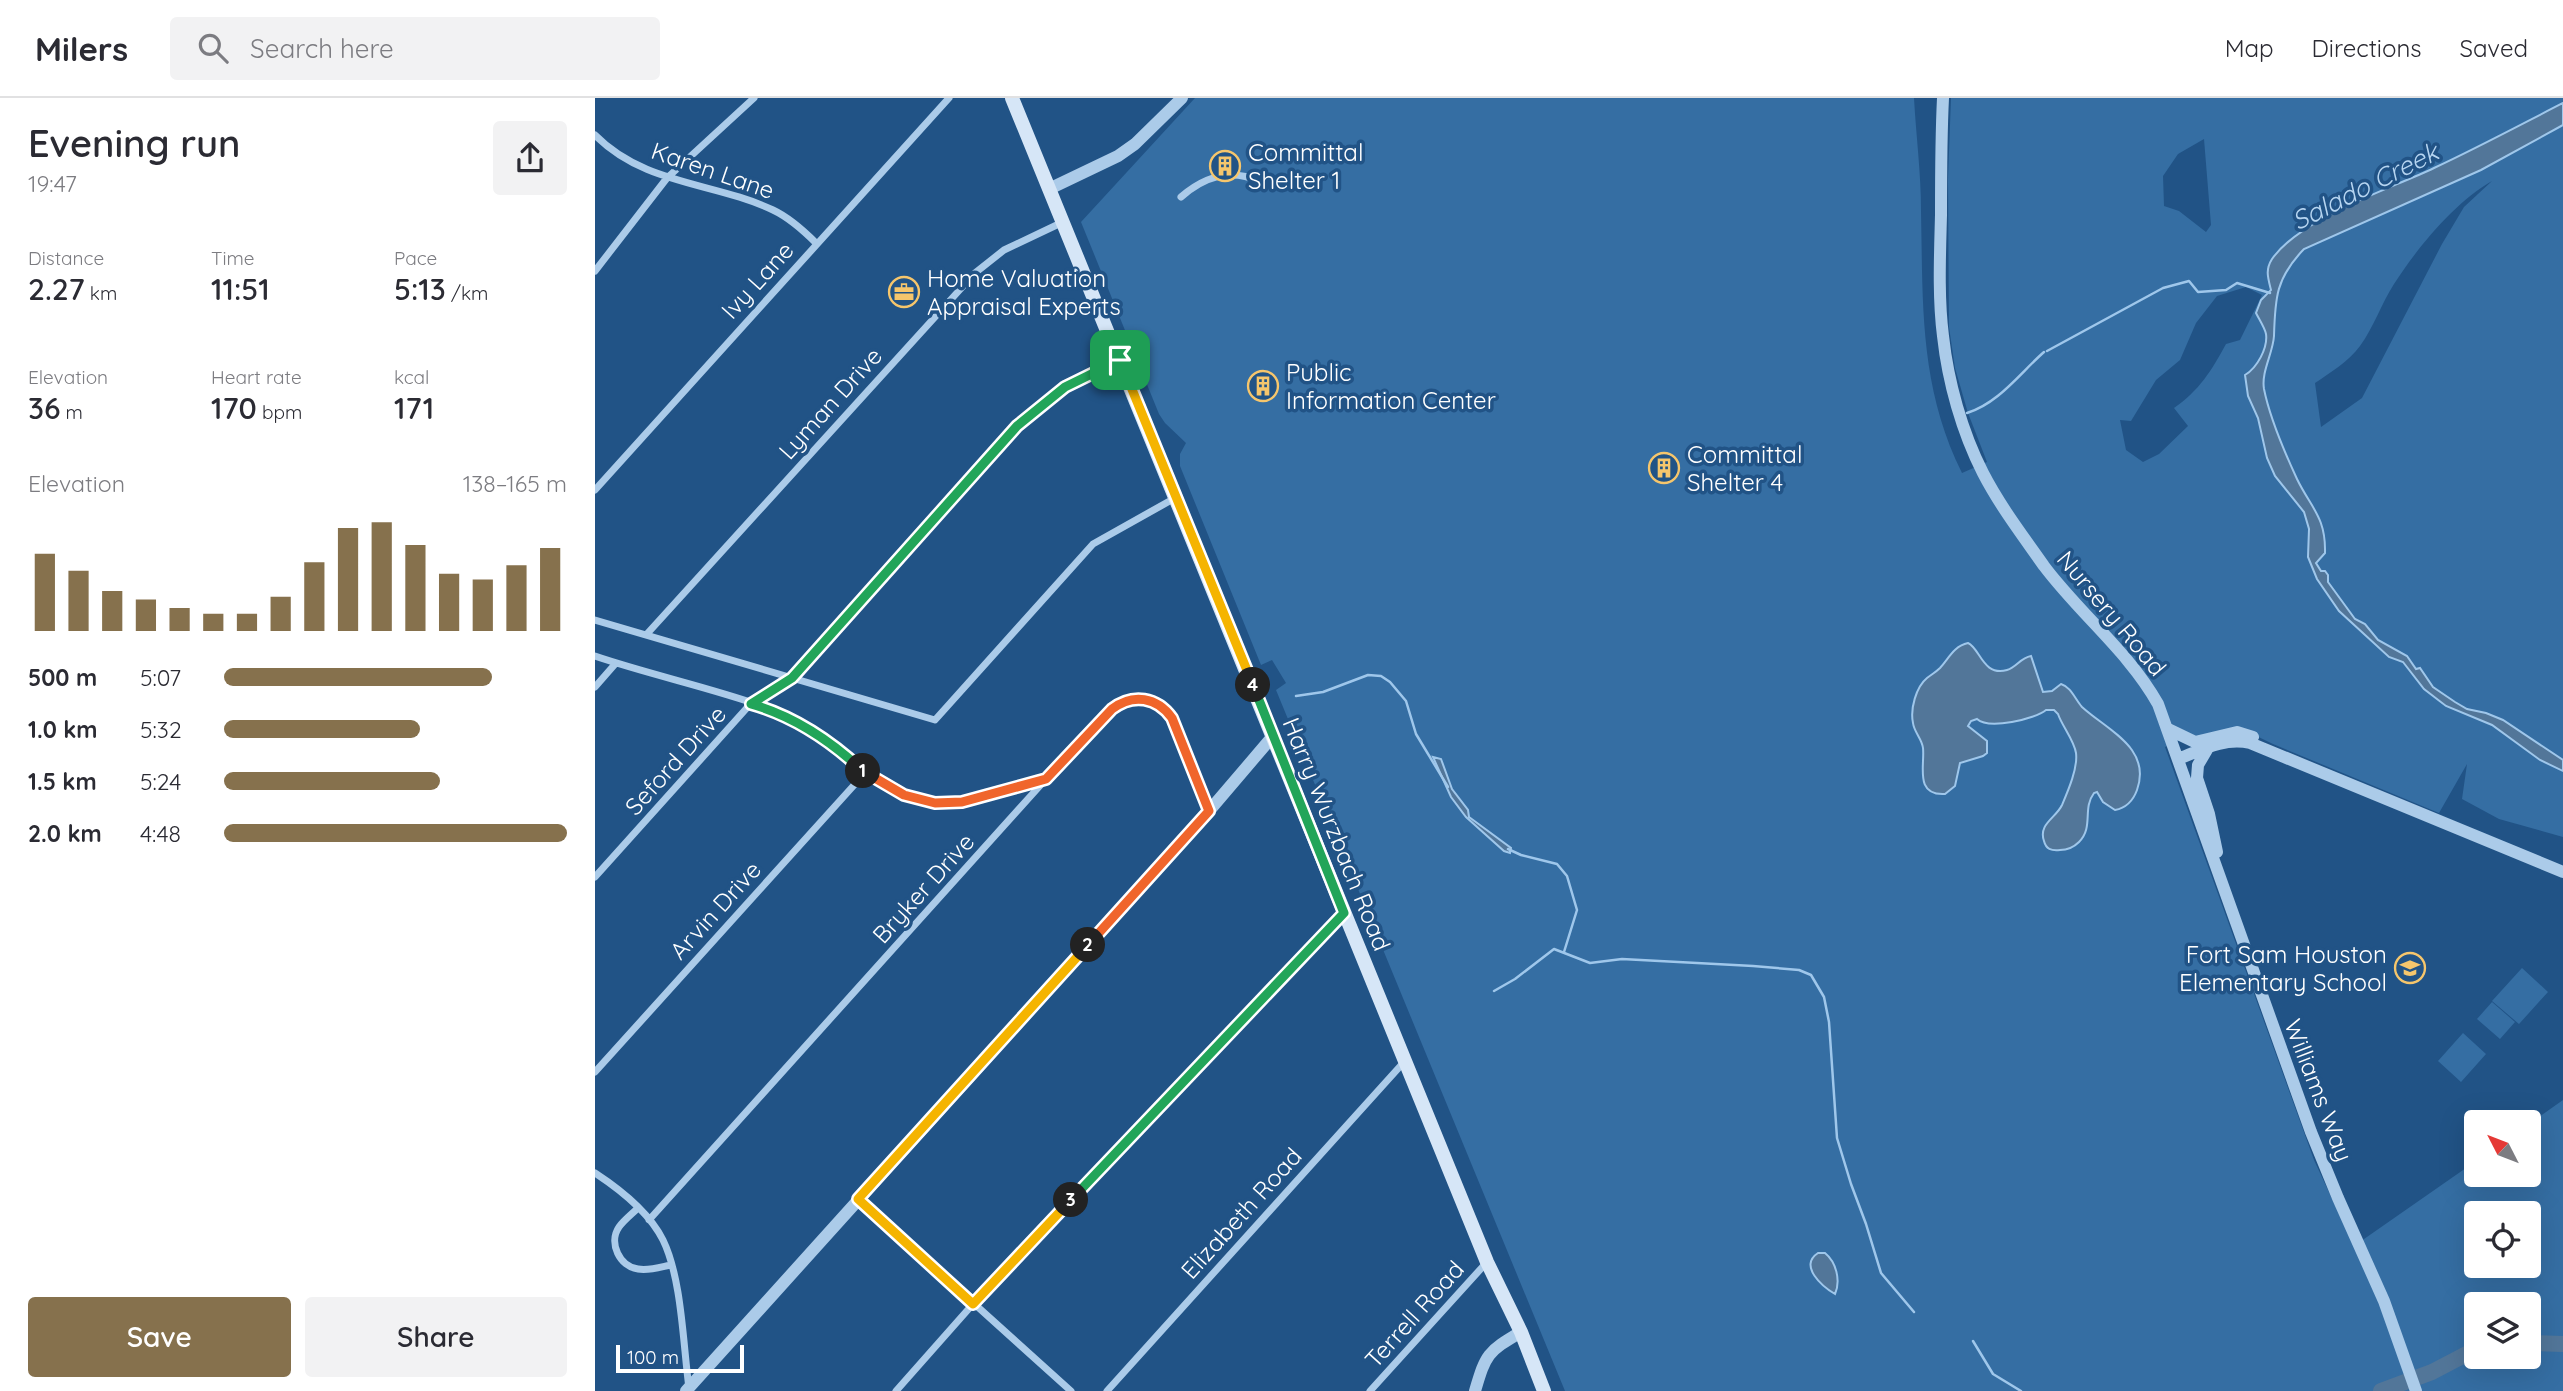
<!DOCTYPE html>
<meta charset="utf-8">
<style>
body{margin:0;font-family:Quicksand,sans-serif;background:#f2f2f3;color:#2b2b33;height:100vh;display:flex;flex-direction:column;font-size:26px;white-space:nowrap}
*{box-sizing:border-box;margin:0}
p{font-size:23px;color:#7c7c81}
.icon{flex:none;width:38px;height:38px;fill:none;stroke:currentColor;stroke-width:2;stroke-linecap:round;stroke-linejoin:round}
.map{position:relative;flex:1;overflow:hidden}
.details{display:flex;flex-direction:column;background:#fff;width:595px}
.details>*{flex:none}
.needle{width:46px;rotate:312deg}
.tools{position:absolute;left:1869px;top:1012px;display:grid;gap:14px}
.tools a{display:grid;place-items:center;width:77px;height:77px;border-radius:7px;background:#fff;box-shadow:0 7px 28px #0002;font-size:35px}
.scale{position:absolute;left:21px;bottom:18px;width:128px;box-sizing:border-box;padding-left:7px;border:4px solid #fff;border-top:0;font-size:19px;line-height:24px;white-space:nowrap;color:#fff;-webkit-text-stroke:5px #215386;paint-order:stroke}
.pin{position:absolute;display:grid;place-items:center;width:60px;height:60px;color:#fff;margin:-30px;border-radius:14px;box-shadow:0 4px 10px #0006}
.km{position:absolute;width:35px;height:35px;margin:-18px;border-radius:50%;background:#222;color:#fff;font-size:19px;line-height:35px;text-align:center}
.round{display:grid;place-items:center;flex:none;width:74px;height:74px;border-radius:7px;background:#f2f2f3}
.head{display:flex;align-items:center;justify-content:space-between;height:119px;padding:0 28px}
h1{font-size:38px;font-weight:600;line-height:52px}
.stats{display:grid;grid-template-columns:repeat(3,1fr);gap:10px;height:119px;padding:7px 28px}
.stats div{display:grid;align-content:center}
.stats b{font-size:30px;font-weight:600}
.stats small{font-size:19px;font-weight:400}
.stats p{font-size:19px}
.chart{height:196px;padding:14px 28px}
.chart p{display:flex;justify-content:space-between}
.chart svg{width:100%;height:126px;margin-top:7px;stroke:#86714d;stroke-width:6}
.action{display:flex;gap:14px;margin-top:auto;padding:14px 28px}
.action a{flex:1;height:80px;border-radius:7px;background:#86714d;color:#fff;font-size:28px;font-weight:600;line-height:80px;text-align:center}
.action a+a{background:#f2f2f3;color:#2b2b33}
ul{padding:0 28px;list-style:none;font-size:23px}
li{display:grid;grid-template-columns:112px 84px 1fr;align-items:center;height:52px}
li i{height:18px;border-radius:9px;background:#86714d}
header{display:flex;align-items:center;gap:42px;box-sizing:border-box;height:98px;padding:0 35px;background:#fff;border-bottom:2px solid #e1e1e2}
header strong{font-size:33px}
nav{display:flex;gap:38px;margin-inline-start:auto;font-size:24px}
.search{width:490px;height:63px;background:#f2f2f3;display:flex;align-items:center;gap:18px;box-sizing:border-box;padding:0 24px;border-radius:7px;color:#7c7c81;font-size:26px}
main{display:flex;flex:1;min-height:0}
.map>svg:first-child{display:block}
.green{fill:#356ea3;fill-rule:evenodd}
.water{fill:#527699;stroke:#9fc7eb;stroke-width:2}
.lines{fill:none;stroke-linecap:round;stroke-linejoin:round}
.stream{stroke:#9fc7eb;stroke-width:2.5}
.river{stroke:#527699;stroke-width:16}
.minor{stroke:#abcbe9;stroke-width:7}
.tertiary{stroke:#abcbe9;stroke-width:12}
.secondary{stroke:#d6e6f7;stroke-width:14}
.split-1-casing{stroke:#fff;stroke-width:14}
.split-2-casing{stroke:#fff;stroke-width:14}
.split-3-casing{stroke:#fff;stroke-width:14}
.split-4-casing{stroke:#fff;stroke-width:14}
.split-5-casing{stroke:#fff;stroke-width:14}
.split-1{stroke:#22a559;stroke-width:9}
.split-2{stroke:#f0652b;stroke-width:9}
.split-3{stroke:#f5b400;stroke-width:9}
.split-4{stroke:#22a559;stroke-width:9}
.split-5{stroke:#f5b400;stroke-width:9}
.labels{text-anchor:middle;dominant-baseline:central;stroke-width:7;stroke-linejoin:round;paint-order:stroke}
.poi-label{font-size:24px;fill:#fff;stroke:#215386;text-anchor:start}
.street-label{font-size:24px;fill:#fff;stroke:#215386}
.water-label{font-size:26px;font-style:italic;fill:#b6d5f1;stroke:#215386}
</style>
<header>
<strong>Milers</strong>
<div class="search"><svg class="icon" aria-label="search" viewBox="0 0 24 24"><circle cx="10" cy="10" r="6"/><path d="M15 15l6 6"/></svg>Search here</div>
<nav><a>Map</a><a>Directions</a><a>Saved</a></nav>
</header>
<main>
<section class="details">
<div class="head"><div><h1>Evening run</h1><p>19:47</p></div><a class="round"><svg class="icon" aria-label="share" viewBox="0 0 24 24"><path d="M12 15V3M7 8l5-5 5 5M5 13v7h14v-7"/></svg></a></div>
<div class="stats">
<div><p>Distance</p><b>2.27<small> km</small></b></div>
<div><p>Time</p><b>11:51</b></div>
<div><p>Pace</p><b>5:13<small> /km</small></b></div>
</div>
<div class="stats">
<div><p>Elevation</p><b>36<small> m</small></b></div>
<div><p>Heart rate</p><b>170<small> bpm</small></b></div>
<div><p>kcal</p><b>171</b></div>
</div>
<div class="chart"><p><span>Elevation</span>138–165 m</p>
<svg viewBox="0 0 160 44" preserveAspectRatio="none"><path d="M5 44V17M15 44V23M25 44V30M35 44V33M45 44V36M55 44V38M65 44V38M75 44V32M85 44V20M95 44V8M105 44V6M115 44V14M125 44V24M135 44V26M145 44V21M155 44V15"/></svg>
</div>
<ul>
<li><b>500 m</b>5:07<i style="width:78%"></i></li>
<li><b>1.0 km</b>5:32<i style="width:57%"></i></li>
<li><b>1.5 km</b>5:24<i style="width:63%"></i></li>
<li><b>2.0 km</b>4:48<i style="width:100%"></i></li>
</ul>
<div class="action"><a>Save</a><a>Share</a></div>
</section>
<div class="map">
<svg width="1968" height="1293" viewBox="0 0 1968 1293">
<rect width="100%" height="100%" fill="#215386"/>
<path class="green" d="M600 0H1319C1321 37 1326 75 1326 113 1328 206 1324 288 1367 375L1392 364 1373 315 1360 270 1354 229 1353 81 1356 0H1968V739L1904 721 1867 701 1872 666 1844 715 1678 646 1647 631 1605 639 1595 638 1570 649 1719 1062 1759 1148 1881 1063V1076H1934V1026L1968 1002V1293H970L681 592 691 585 677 562 666 567 585 368V356L591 345 570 325 564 316 486 124ZM1609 41 1616 127 1611 134 1584 113 1569 108 1568 78 1583 56ZM1897 83 1869 109 1847 146 1767 300 1726 329 1720 285C1735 275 1754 263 1765 248 1779 229 1786 206 1799 186 1823 149 1859 105 1897 83ZM1651 189 1667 197 1645 242 1631 246C1617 272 1604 293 1579 310L1593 328 1564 356 1548 364 1531 352 1525 322 1536 323 1561 282 1585 262 1601 225 1622 198ZM1881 1115H1934V1167H1881ZM1881 1206H1934V1258H1881Z
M1927 870 1953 894 1924 926 1897 903Z
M1897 904 1920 924 1905 941 1882 921Z
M1868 935 1891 956 1866 984 1843 963Z"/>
<path class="water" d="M1968 5V27L1886 72 1709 151C1681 180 1680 200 1679 238 1678 255 1666 274 1669 291 1675 321 1689 353 1702 381 1716 410 1731 419 1730 455L1721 465 1726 473H1730L1733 477V484L1760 521 1770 526 1783 542 1812 558 1821 571 1825 570 1838 589 1860 604 1872 611 1891 615 1908 622 1968 662V673L1945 662 1897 627 1851 608 1829 591 1808 564 1794 559 1744 513 1722 481 1713 459 1714 431 1709 414 1680 378 1672 360 1663 320 1653 298 1650 277C1662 270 1673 250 1671 236 1670 230 1664 221 1661 215L1666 202 1676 192C1673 180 1670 172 1677 161 1707 119 1793 92 1839 70 1882 50 1925 27 1968 5Z
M1373 545C1385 550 1388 579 1412 572 1422 569 1425 560 1436 558L1448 594 1457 593 1466 586C1476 589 1480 601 1487 609 1512 632 1557 650 1542 692 1538 703 1531 710 1520 712L1508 704 1502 694 1499 695C1487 711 1499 729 1484 744 1479 749 1472 752 1465 752 1456 753 1451 751 1449 743 1443 726 1461 720 1467 707 1473 693 1483 670 1481 655 1479 642 1467 628 1463 616L1459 612H1451C1440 621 1394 632 1382 621L1376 623 1373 628 1392 643V655L1388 658 1365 665 1360 688 1350 696C1319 698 1330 667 1328 650 1327 641 1319 634 1318 625 1315 611 1321 589 1332 580 1337 576 1341 574 1345 570 1354 560 1359 548 1373 545Z
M838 659 846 661 857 691 873 712 874 719 916 750 915 755 909 753 871 719 856 699Z
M1223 1155H1230C1241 1164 1246 1182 1240 1196 1228 1189 1203 1168 1223 1155Z"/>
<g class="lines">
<path class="stream" d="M1452 253 1568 190 1594 183 1603 194 1631 192 1642 185 1675 195
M1372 315C1404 305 1425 275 1449 254
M701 598 728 594 773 577 786 578 795 584 811 603 821 636 853 689
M913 751 926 757 962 766 972 778 982 812 969 854
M899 893 920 881 959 851 995 865 1027 861 1158 868 1204 872 1216 877 1229 899 1234 924 1242 1040 1256 1086 1271 1126 1286 1175 1319 1214
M1378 1243 1398 1276 1426 1293"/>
<path class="river" d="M1934 1245 1968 1246
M1786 1293 1837 1274 1881 1251"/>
<path class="minor" d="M0 37C49 87 119 84 178 112 195 120 208 132 221 145
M586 99C609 79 634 70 664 83
M0 173 72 80 159 0
M0 392 354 0
M0 522 340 622 498 446 580 400
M51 537 380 175 409 152 468 124
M0 558C56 577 118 590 173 610 214 626 236 650 270 675 334 722 381 701 451 681
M0 589 21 565
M0 779 159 602 197 580 422 328 470 289 524 263
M0 974 270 675
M0 1075C26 1092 54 1114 68 1142 87 1181 88 1247 94 1290
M263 1101 476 1293
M43 1110C37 1116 29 1122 24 1129 13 1145 25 1169 43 1171 54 1173 66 1169 76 1167
M54 1122 451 681 520 608C542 596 562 599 577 619L614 713
M301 1293 378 1206 749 815
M512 1293 809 964
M775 1293 892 1164"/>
<path class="tertiary" d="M1348 0C1346 39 1346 78 1346 117 1345 156 1343 199 1348 238 1353 284 1367 334 1388 375 1405 408 1428 438 1449 468 1485 516 1534 554 1563 606L1716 1034 1743 1100 1789 1203 1821 1293
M454 91 523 58 540 46 587 0
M1573 631 1600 644 1642 634 1658 639
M1613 650 1603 667 1602 680 1614 716 1622 754
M1583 661C1606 652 1630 639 1655 645L1968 774
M91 1293 614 713 678 638
M880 1293C891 1256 892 1254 926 1234"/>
<path class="secondary" d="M417 0 892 1164 926 1234 949 1293"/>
</g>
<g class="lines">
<g class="split-1-casing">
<path id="split-1" d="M268 673C236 643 199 618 156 606L197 580 422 328 470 289 525 262"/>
</g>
<g class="split-2-casing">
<path id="split-2" d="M268 673 309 697 340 705 367 704 451 681 517 611C538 595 562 599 577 620L614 713 493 847"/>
</g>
<g class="split-3-casing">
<path id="split-3" d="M476 1102 378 1206 263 1101 493 847"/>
</g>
<g class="split-4-casing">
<path id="split-4" d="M476 1102 749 815 658 587"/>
</g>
<g class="split-5-casing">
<path id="split-5" d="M525 262 658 587"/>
</g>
<use href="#split-1" class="split-1"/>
<use href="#split-2" class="split-2"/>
<use href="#split-3" class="split-3"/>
<use href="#split-4" class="split-4"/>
<use href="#split-5" class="split-5"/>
</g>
<defs>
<g id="building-ring" transform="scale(1.575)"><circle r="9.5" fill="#215386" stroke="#f6c66c" stroke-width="1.5"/><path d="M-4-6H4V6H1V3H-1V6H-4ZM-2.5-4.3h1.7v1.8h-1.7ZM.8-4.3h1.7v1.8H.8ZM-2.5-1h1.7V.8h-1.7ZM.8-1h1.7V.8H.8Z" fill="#f6c66c"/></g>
<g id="office-ring" transform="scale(1.575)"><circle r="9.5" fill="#215386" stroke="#f6c66c" stroke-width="1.5"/><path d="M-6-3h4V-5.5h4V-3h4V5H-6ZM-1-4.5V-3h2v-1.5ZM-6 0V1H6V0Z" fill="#f6c66c"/></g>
<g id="school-ring" transform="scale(1.575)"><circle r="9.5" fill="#215386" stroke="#f6c66c" stroke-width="1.5"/><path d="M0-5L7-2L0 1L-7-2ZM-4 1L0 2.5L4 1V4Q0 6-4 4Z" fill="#f6c66c"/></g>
</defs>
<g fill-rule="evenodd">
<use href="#building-ring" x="630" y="68"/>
<use href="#office-ring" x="309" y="194"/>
<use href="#building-ring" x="668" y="288"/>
<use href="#building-ring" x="1069" y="370"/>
<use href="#school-ring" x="1815" y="870"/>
</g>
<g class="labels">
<g class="poi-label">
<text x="653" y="54">Committal<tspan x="653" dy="28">Shelter 1</tspan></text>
<text x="332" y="180">Home Valuation<tspan x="332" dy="28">Appraisal Experts</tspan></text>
<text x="691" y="274">Public<tspan x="691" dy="28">Information Center</tspan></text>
<text x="1092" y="356">Committal<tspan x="1092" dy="28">Shelter 4</tspan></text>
<text x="1792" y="856" text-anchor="end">Fort Sam Houston<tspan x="1792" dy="28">Elementary School</tspan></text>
</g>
<g class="street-label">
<text transform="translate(118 72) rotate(19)">Karen Lane</text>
<text transform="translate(162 182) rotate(-48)">Ivy Lane</text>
<text transform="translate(235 305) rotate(-48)">Lyman Drive</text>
<text transform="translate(1517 515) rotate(50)">Nursery Road</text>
<text transform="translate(80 662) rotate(-48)">Seford Drive</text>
<text transform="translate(742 736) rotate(68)">Harry Wurzbach Road</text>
<text transform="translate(328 790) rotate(-48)">Bryker Drive</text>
<text transform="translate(120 812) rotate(-48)">Arvin Drive</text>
<text transform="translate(1724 992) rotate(69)">Williams Way</text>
<text transform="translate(646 1115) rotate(-48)">Elizabeth Road</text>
<text transform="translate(819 1216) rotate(-48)">Terrell Road</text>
</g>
<g class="water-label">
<text transform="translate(1770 88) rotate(-27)">Salado Creek</text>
</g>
</g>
</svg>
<div class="tools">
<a><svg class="needle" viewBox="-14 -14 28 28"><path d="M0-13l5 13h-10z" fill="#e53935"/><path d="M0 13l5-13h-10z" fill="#7c7c81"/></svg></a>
<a><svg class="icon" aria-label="locate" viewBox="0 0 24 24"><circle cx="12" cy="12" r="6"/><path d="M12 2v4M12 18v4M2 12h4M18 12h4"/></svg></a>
<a><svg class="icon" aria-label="layers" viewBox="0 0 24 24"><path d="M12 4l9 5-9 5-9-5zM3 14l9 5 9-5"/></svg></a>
</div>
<div class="scale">100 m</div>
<div class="pin" style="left:525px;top:262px;background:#1e9e55"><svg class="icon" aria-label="arrive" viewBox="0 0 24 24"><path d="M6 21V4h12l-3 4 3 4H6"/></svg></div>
<b class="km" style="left:268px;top:673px">1</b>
<b class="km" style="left:493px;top:847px">2</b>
<b class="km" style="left:476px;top:1102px">3</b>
<b class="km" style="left:658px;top:587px">4</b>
</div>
</main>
